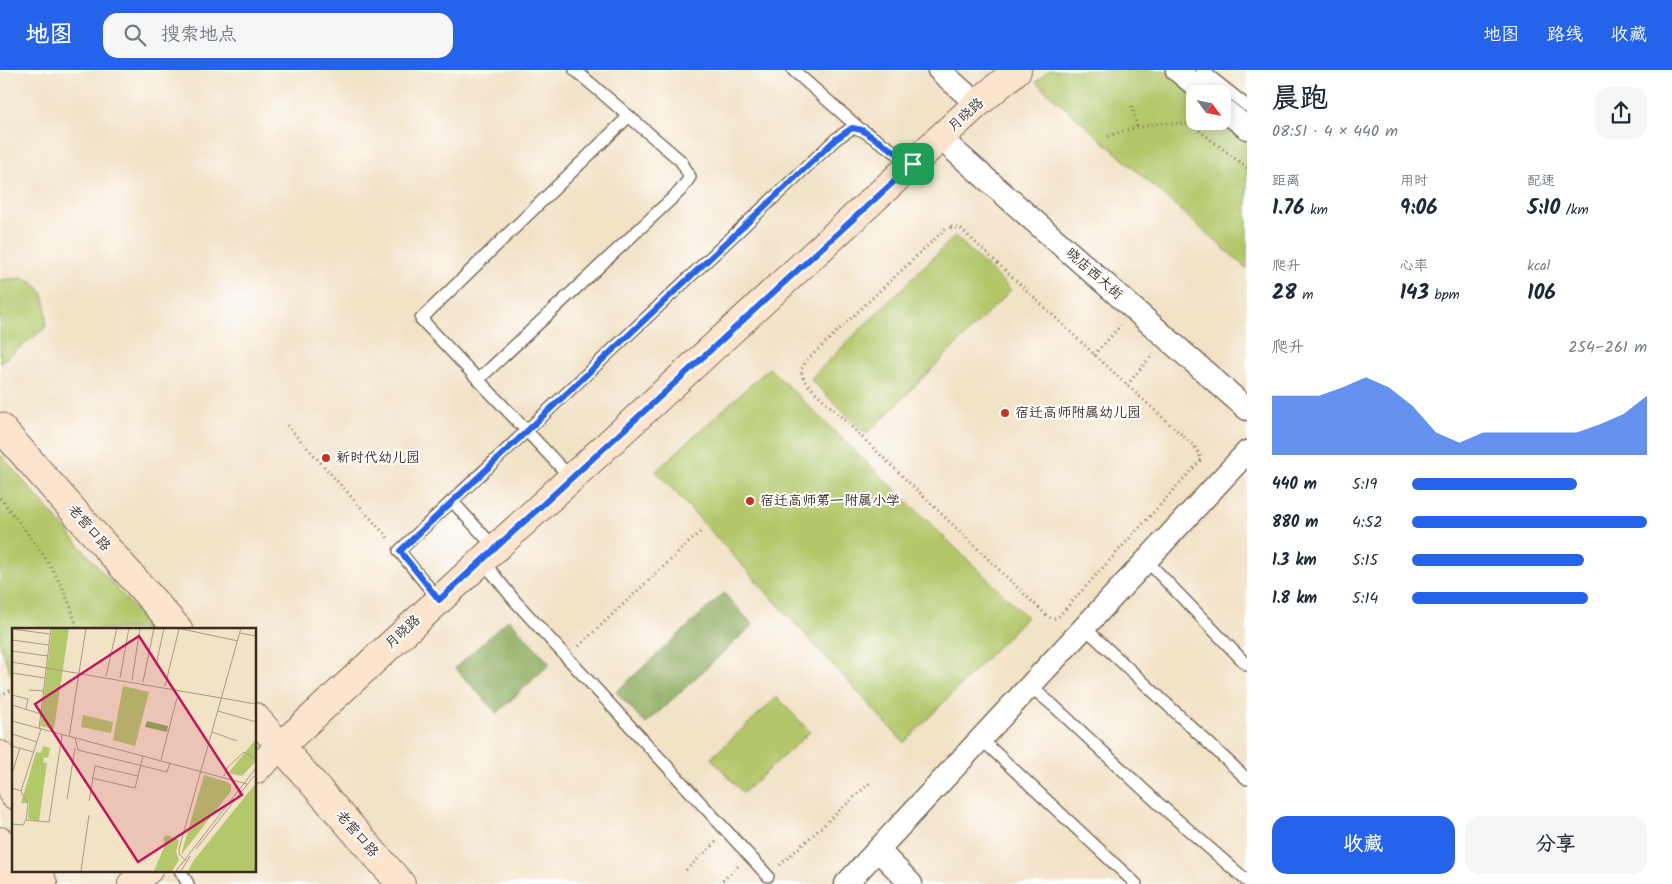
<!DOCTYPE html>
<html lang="zh">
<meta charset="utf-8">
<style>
body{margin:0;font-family:Kalam,"LXGW WenKai TC",sans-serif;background:#f6f6f7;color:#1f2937;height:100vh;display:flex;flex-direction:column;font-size:19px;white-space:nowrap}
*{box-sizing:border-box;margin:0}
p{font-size:16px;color:#747a83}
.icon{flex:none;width:28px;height:28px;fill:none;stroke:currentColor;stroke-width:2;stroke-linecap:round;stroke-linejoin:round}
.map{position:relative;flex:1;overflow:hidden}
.side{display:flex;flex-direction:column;background:#fff;width:425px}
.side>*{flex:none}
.needle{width:32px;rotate:123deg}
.fabs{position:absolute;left:1186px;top:15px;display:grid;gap:10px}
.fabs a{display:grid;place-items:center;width:45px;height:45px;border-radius:10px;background:#fff;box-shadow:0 2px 12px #0003;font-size:25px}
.pin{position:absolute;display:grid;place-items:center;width:42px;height:42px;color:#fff;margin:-21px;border-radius:10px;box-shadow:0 2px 8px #0006}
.round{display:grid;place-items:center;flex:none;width:52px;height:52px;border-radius:15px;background:#f6f6f7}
.head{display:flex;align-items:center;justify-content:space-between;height:85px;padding:0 25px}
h1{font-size:28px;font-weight:700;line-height:38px}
.metrics{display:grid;grid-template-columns:repeat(3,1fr);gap:8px;height:85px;padding:5px 25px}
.metrics div{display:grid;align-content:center}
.metrics b{font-size:21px;font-weight:700}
.metrics small{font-size:14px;font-weight:400}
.metrics p{font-size:14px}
.chart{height:140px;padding:10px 25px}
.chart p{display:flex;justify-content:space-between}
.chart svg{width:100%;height:90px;margin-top:5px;fill:#2563eb;opacity:.7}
.primary-button{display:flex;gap:10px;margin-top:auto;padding:10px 25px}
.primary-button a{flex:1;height:58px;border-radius:15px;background:#2563eb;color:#fff;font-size:20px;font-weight:700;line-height:58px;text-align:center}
.primary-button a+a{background:#f6f6f7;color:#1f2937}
ul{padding:0 25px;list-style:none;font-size:16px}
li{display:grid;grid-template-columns:80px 60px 1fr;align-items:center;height:38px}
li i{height:12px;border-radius:6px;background:#2563eb}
header{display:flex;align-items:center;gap:30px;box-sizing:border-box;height:70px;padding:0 25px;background:#2563eb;color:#fff}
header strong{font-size:24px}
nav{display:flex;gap:28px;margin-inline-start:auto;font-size:18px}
.search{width:350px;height:45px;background:#f6f6f7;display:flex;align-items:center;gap:12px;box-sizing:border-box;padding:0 18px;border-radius:15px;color:#747a83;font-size:19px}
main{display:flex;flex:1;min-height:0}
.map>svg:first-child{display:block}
.green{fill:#b3c76b;stroke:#777844}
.forest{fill:#8eac5f;stroke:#646b3e}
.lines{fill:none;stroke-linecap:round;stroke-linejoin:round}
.lane-casing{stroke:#7b6a59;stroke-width:14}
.street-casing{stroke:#7b6a59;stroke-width:25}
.secondary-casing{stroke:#7b6a59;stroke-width:30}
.path{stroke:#7b6a59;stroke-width:3;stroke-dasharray:1 4;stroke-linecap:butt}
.lane{stroke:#fff;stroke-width:11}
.street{stroke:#fff;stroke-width:22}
.secondary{stroke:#fbe5cf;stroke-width:28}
.route-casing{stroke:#fff;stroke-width:10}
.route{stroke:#2563eb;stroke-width:6}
.poi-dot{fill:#c8321e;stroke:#fff;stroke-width:2}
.labels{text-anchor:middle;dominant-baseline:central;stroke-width:4;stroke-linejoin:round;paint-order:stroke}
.street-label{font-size:14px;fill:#3b2a1e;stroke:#fff}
.poi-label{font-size:14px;fill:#3b2a1e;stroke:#fff;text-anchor:start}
.inset-road{fill:none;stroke:#a99883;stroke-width:1}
.view{fill:#c2185b;fill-opacity:0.15;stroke:#c2185b;stroke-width:2.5}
.inset-edge{fill:none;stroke:#3b2a1e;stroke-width:2.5}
</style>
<header>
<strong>地图</strong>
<div class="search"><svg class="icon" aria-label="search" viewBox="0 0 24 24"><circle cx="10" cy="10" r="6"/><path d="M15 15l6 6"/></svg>搜索地点</div>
<nav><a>地图</a><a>路线</a><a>收藏</a></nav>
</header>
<main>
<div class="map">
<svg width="1247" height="814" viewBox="0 0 1247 814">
<rect width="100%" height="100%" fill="#fff"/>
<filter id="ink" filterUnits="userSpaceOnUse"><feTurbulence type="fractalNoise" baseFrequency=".02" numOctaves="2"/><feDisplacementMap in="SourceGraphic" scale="10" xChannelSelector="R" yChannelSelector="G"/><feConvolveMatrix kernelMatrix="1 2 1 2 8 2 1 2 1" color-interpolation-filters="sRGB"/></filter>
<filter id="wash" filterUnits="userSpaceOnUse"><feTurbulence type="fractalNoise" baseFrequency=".0096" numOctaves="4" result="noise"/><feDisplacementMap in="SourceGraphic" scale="20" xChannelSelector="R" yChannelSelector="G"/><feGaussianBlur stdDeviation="1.12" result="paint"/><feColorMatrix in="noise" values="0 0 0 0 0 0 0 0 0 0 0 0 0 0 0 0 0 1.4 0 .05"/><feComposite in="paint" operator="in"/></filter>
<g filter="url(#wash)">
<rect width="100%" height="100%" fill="#f2e2c6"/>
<path class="green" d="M1049 0H1167L1195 24V51H1222L1247 66V199L1036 12Z
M955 166 1011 220 869 362H864L812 311V307Z
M24 208C29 211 35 213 38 217 47 226 47 246 45 258L0 293V210Z
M769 298 1027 547 904 673 656 401Z
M0 384 152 559H14V613L0 575Z
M777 627 810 662 743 723 711 688Z"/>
<path class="forest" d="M724 523 753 555 646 654 616 622Z
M509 549 550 594 497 643 455 598Z"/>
</g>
<g filter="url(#ink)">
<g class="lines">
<g class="lane-casing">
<path id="lane" d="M793 0 860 59
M1202 0 1247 36
M478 310 680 121 690 107 681 91 575 0
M571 408 421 249 629 46
M452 431 495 478
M482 490 515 531 768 806
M1146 490 1247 595
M439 530 399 481 836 69 852 58 862 60 913 94
M1084 557 1247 709
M1030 616 1055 637 1159 734 1247 811
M981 669 1136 814
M180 800 188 814"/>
</g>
<g class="street-casing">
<path id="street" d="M939 0 977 34
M1177 0 1206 24
M1222 38 1247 58
M940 68 1247 339
M878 780 911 814
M846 814 1247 382"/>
</g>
<g class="secondary-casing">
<path id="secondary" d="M0 357 178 559
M255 647 401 814
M0 685 14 725
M255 700 977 34 1017 0
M0 771 15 814
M38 800 43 814
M132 814 148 800"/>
</g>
<path class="path" d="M1132 36 1137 57
M1108 66 1130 59 1160 53 1191 54 1247 98
M951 157 961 159 1127 315 1193 375 1199 383 1201 390 1058 547 1052 549 1046 545 804 311 801 300 806 291 945 159Z
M1094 285 1121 255
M1127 315 1153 284
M287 355 389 469
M0 428C31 468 66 508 77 559
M579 576 702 460
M0 625 14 619
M780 795 872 711
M686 800 716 772
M719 814 738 796"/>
<use href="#lane" class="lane"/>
<use href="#street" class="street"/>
<use href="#secondary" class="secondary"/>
</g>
</g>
<g class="lines" filter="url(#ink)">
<g class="route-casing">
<path id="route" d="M852 58 862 60 913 94 439 530 400 481 836 69Z"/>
</g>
<use href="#route" class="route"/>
</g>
<g class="poi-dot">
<circle cx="1005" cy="343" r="5"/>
<circle cx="326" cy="388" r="5"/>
<circle cx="750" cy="431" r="5"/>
</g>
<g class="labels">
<g class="street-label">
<text transform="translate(966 45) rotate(-42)">月晓路</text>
<text transform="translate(1094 204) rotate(41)">晓店西大街</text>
<text transform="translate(89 458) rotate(49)">老营口路</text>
<text transform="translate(403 562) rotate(-43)">月晓路</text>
<text transform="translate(357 764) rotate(49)">老营口路</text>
</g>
<g class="poi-label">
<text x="1015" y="343">宿迁高师附属幼儿园</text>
<text x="336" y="388">新时代幼儿园</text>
<text x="760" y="431">宿迁高师第一附属小学</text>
</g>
</g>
<g transform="translate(12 558)">
<rect width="244" height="244" fill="#f2e2c6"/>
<path d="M40 0H57L42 101 28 98ZM111 58 137 64 123 118 101 112ZM71 87 101 94 99 105 69 99ZM244 111V133L230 148 216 145ZM31 118 38 120 36 130 32 129 31 134 35 135 27 193 16 191 17 175H9L24 124 29 125ZM192 147 215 154 219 157V163L169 227ZM244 155V243H176L182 232ZM155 207 167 212 164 224 167 232 160 243H142L153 217 151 210Z" fill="#b3c76b"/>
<path d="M135 93 156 98 155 104 133 99Z" fill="#8eac5f"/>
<path class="inset-road" d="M165 0 226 13M0 1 38 6M228 5 244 8M0 12 37 17M0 23 36 28M145 33 152 0M0 34 244 76M0 45 33 50M94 48 105 0M108 50 117 0M120 52 128 0M131 54 142 0M153 58 167 1M17 62 32 63M0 67 16 71 14 81M0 77 29 86M206 83 244 94M0 93 235 156M27 101 39 0M200 104 225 113M0 106 25 114M57 109 74 0M63 110 66 122 155 144 158 135M0 118 21 124M149 132 165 70M0 146 8 120M212 148 216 139 232 124 244 131M80 150 123 160 131 128M0 160 9 163 29 101M9 163 16 177 14 192M55 171 63 120M77 173 83 138 126 148M0 196 11 197 14 192 37 194 50 107M184 221 242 148M174 233 167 226V221L229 0M69 243 77 187M164 243 244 140M169 243 178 228"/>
<path class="view" d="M127 8 230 167 126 234 23 76Z"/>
<rect width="244" height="244" class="inset-edge"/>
</g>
</svg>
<div class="fabs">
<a><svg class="needle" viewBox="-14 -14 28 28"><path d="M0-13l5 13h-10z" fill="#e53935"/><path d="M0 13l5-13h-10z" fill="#747a83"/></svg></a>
</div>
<div class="pin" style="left:913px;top:94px;background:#1e9e55"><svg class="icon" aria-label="arrive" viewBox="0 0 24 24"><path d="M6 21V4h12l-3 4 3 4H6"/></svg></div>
</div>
<section class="side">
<div class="head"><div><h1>晨跑</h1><p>08:51 · 4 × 440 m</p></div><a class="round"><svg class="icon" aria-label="share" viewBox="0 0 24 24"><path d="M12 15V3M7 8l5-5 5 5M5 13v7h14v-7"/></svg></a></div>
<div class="metrics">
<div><p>距离</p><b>1.76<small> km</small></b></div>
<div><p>用时</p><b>9:06</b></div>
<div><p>配速</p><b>5:10<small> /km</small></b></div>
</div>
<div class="metrics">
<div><p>爬升</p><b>28<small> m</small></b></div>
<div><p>心率</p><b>143<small> bpm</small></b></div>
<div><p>kcal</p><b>106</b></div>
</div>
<div class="chart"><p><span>爬升</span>254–261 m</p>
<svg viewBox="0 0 160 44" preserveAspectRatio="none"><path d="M0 44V15L10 15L20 15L30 11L40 6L50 11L60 20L70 33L80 38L90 33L100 33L110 33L120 33L130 33L140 29L150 24L160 15V44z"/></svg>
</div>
<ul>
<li><b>440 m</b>5:19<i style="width:70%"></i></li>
<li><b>880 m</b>4:52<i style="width:100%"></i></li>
<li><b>1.3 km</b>5:15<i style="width:73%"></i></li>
<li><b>1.8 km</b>5:14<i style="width:75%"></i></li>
</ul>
<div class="primary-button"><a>收藏</a><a>分享</a></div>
</section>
</main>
